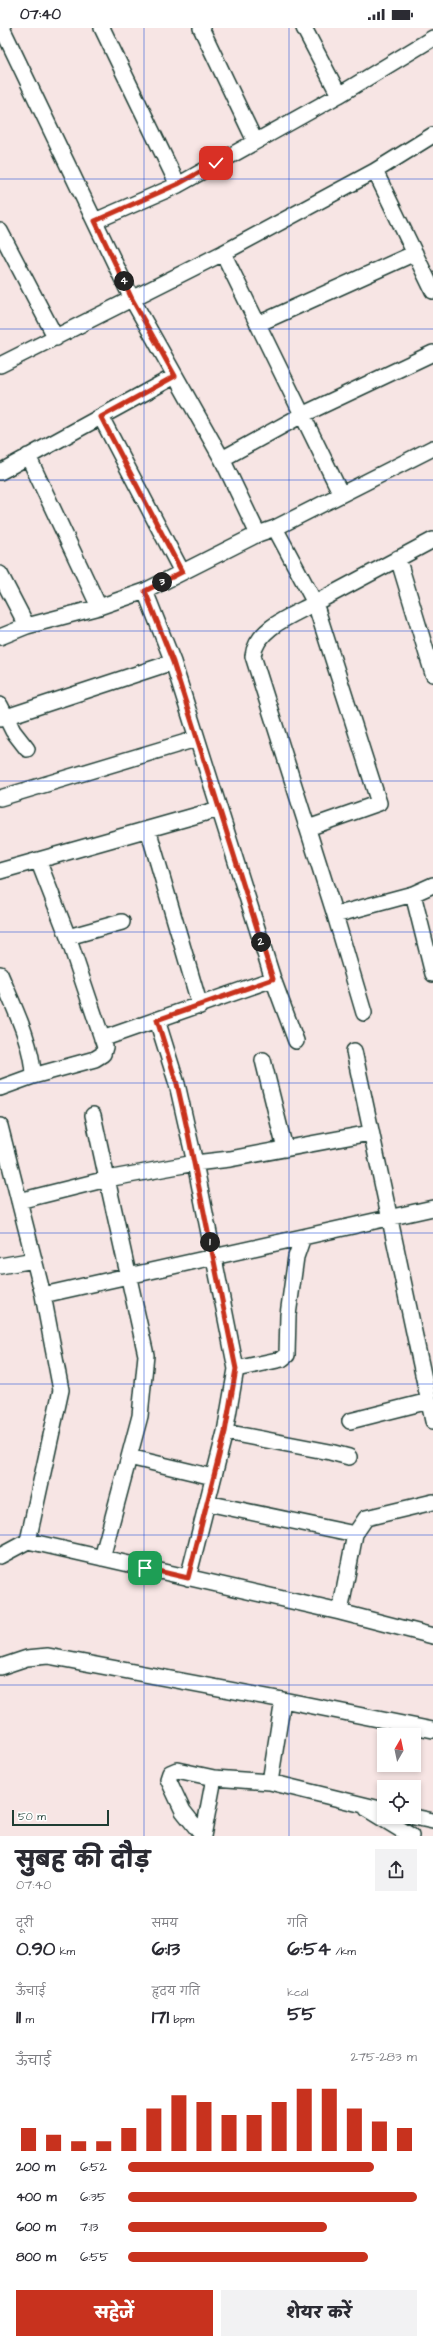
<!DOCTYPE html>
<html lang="hi">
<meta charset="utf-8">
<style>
body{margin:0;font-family:"Architects Daughter","Playpen Sans Deva",sans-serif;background:#f2f2f3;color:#2b2b33;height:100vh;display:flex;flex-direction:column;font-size:15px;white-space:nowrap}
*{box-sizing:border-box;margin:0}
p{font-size:13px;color:#7c7c81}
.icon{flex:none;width:22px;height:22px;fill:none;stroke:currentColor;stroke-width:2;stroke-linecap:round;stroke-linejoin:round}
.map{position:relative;height:1808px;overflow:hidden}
.side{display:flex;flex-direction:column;background:#fff;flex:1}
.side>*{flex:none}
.needle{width:26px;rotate:9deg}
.buttons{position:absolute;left:377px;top:1700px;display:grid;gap:8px}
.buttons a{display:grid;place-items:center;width:44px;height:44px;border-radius:0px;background:#fff;box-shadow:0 2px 6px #0003;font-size:20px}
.scale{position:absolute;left:12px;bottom:10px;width:97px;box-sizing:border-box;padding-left:4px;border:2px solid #1f3d34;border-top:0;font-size:11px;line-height:14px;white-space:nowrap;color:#1f3d34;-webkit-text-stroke:3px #fff;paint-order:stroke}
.pin{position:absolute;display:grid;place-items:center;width:34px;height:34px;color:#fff;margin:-17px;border-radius:8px;box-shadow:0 2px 6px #0006}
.km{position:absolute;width:20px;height:20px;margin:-10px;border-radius:50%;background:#222;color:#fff;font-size:11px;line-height:20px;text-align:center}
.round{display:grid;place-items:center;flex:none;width:42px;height:42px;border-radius:0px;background:#f2f2f3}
.head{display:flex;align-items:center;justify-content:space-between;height:68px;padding:0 16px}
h1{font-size:22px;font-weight:800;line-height:30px}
.figures{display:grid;grid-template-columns:repeat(3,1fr);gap:6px;height:68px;padding:4px 16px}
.figures div{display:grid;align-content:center}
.figures b{font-size:20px;font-weight:800}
.figures small{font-size:11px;font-weight:400}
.figures p{font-size:11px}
.chart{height:112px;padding:8px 16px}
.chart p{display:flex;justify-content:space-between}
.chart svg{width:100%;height:72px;margin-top:4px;stroke:#c8321e;stroke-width:6}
.action{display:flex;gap:8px;margin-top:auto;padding:8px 16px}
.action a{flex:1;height:46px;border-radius:0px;background:#c8321e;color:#fff;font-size:16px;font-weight:800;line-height:46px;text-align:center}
.action a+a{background:#f2f2f3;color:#2b2b33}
ul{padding:0 16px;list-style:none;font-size:13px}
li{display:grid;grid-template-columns:64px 48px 1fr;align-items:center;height:30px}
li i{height:10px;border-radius:5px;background:#c8321e}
.status{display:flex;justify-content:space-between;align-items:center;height:28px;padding:0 20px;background:#fff;direction:ltr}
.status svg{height:11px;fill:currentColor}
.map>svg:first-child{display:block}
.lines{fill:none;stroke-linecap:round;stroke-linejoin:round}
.minor-casing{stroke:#1f3d34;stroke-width:18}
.minor{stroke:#fff;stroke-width:15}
.route-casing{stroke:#fff;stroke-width:8}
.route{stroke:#c8321e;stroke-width:5}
.grid{fill:none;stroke:#1d4ed8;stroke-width:1;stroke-opacity:0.55}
</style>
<div class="status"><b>07:40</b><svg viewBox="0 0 49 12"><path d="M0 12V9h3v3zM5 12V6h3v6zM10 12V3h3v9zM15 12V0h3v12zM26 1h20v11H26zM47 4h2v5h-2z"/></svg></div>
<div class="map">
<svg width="433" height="1808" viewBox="0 0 433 1808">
<rect width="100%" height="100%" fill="#f7e5e4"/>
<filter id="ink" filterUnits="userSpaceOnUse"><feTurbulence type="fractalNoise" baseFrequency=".025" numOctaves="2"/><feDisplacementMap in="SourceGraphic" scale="8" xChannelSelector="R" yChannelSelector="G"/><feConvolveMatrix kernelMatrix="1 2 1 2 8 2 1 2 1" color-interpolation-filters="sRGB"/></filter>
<g filter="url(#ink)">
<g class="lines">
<g class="minor-casing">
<path id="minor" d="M2 0 132 271 222 431 258 506 275 500 315 575C293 587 256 600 253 628L335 887 413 866 433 857
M102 0 178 157 339 67 304 0
M201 0 255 113
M339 67 433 10
M375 143 433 107
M95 193 178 157
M0 203 56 310
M223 225 341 466
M258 296 415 225
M0 337 223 225 375 143 433 263
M101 389 182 544
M28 428 99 579
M222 431 302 387 433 325
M0 444 175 348
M275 500 433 420
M398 530 433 646
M0 546 27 598
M0 609 27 598 99 579 145 563 258 506
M0 677 13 703 27 721
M0 691 173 634
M0 770 196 711
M308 800 379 775 315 575 433 512
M148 801 200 978
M0 843 219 781
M413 866 433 946
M335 887 364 985
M68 909 122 894
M0 946C12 975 33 1016 33 1048L0 1060
M273 951 296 1013
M102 1011 273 951 173 634 145 563
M354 1023 433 1393
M263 1032 285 1121
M33 1048 95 1031 103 1026 105 1019 68 909 38 832
M93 1087 107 1151 195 1135 177 1056 157 992
M0 1098 43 1267 61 1362 28 1513 340 1584 433 1608
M19 1173 107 1151 146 1327 140 1388 102 1530
M0 1238 34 1232
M43 1267 433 1180
M236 1341 282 1331 287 1327 288 1287 296 1229 303 1209
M350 1393 429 1373
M225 1404 330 1424 349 1429
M129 1429 213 1449
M207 1475 355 1506
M0 1528 28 1513
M188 1550 225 1404 236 1341 195 1135 230 1131 370 1105
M340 1584 355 1506 366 1490 433 1474
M0 1639 27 1630 48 1628 283 1672 270 1754
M283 1672 433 1702
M367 1781 411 1808
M414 1789 433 1793
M202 1807 183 1783 168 1751 170 1745 177 1742 214 1750
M203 1808 214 1750 270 1754 384 1782"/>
</g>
<use href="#minor" class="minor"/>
</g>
</g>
<g class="lines" filter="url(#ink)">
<g class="route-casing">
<path id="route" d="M145 1540 188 1550 225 1404 236 1341 186 1096 177 1056 157 992 273 951 173 634 145 563 182 544 101 389 175 348 132 271 95 193 178 156 216 135"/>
</g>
<use href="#route" class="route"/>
</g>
<path class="grid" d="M144 0V1808M289 0V1808M0 151H433M0 301H433M0 452H433M0 603H433M0 753H433M0 904H433M0 1055H433M0 1205H433M0 1356H433M0 1507H433M0 1657H433"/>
</svg>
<div class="buttons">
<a><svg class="needle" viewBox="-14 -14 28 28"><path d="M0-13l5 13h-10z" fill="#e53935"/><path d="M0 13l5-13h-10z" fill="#7c7c81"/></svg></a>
<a><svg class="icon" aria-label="locate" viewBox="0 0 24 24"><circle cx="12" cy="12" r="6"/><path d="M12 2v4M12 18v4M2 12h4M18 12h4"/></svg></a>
</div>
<div class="scale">50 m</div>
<div class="pin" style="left:145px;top:1540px;background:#1e9e55"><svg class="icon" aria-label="arrive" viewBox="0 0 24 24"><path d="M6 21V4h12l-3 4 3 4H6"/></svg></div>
<div class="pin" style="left:216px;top:135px;background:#d93025"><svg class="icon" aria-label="check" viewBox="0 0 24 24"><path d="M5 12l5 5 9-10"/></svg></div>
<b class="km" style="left:210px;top:1214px">1</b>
<b class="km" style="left:261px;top:914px">2</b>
<b class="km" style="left:162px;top:554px">3</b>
<b class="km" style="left:124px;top:253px">4</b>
</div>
<section class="side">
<div class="head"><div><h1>सुबह की दौड़</h1><p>07:40</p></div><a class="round"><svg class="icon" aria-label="share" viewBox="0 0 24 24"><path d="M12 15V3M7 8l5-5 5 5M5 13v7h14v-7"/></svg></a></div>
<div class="figures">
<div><p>दूरी</p><b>0.90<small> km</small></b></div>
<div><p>समय</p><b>6:13</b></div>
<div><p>गति</p><b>6:54<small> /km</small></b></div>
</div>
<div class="figures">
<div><p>ऊँचाई</p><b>11<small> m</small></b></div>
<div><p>हृदय गति</p><b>171<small> bpm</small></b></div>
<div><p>kcal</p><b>55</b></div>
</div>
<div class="chart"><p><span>ऊँचाई</span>275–283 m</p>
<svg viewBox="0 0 160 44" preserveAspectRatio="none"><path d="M5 44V30M15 44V34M25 44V38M35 44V38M45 44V30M55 44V18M65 44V10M75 44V14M85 44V22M95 44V22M105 44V14M115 44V6M125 44V6M135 44V18M145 44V26M155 44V30"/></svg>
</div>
<ul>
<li><b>200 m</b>6:52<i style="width:85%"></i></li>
<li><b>400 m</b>6:35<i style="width:100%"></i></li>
<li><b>600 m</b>7:13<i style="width:69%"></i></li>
<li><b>800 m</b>6:55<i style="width:83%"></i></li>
</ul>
<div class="action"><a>सहेजें</a><a>शेयर करें</a></div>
</section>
